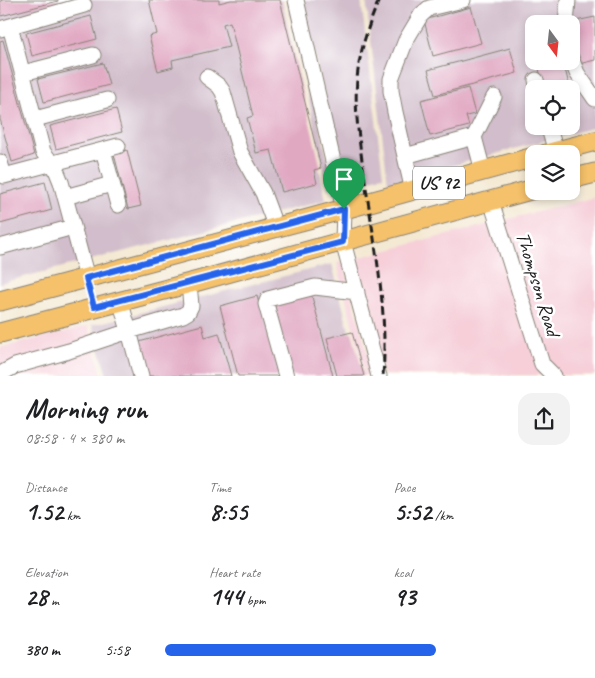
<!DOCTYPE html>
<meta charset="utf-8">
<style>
body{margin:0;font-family:Caveat,sans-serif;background:#f2f2f2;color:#202124;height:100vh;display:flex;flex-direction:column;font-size:19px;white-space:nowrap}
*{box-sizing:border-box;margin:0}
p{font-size:16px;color:#757577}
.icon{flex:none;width:28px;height:28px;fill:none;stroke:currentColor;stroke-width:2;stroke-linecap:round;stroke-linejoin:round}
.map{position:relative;height:376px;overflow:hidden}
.panel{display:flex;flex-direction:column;background:#fff;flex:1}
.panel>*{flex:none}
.needle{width:32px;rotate:165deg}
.controls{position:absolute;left:525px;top:15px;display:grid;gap:10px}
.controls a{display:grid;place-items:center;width:55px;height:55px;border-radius:10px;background:#fff;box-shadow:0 2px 8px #0003;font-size:25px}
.pin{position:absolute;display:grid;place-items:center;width:42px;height:42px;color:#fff;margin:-51px -21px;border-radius:50% 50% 50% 0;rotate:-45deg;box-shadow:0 0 5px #0007}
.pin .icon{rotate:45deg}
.round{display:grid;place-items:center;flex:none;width:52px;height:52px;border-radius:15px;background:#f2f2f2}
.summary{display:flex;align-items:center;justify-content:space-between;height:85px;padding:0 25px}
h1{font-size:28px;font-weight:700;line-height:38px}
.stats{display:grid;grid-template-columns:repeat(3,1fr);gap:8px;height:85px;padding:5px 25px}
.stats div{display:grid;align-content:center}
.stats b{font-size:25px;font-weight:700}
.stats small{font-size:14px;font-weight:400}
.stats p{font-size:14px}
ul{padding:0 25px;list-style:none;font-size:16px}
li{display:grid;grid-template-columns:80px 60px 1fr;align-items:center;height:38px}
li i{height:12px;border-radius:6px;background:#2563eb}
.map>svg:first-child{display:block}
.built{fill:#f6cfd9}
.industrial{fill:#d1bdcb;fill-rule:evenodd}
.building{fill:#e1a8c2}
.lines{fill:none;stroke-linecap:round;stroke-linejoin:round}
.minor-casing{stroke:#888278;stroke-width:17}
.major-casing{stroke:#888278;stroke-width:21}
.minor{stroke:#fff;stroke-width:15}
.major{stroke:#f5c16b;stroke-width:19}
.rail{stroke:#1c1c1c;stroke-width:3;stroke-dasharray:8 4;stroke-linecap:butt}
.route-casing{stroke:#fff;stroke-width:10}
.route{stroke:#2563eb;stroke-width:6}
.labels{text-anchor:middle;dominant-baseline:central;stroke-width:5;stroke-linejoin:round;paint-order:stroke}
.shield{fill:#fff;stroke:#606060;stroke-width:1}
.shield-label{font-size:19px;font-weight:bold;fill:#1c1c1c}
.street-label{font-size:20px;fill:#1c1c1c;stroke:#fff}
</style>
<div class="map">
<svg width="595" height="376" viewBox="0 0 595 376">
<rect width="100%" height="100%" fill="#fff"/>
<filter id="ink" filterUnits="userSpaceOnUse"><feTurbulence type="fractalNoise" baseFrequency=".02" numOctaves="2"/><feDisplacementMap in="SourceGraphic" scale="10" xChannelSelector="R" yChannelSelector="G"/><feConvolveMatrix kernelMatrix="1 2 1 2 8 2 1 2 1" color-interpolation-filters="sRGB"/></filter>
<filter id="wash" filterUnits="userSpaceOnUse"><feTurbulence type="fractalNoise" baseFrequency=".0096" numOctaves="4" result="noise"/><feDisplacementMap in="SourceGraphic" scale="20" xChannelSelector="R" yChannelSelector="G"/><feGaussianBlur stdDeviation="1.12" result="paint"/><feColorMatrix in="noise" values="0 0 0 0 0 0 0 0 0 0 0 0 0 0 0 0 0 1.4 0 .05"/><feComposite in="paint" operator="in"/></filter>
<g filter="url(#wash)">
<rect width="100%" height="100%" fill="#f4e9d3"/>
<path class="built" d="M595 197V375H384L353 259Z
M343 261 373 375H365L337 263Z
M88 326 102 375 0 376V348Z"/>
<path class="industrial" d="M0 0H282L326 200 0 283Z
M287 0H291L334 188 328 189Z
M302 0H361L383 176 345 185Z
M366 0H595V127L388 183ZM534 24H571V61H534ZM534 89H571V126H534Z
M332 264 360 375H107L92 325Z"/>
<g id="blocks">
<path class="building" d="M3 0H58V1L1 16 0 1Z
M149 0H219V3L231 0H280L321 168 314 170 317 183 282 192 271 150 256 153 247 118 253 116 230 22 223 24 229 47 172 60 173 67 158 71 149 36 157 34Z
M471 7 481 43 433 56 424 20Z
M91 16 97 39 32 56 26 33Z
M595 17V60L579 64 571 30V22Z
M3 40 34 155 12 162 0 119V41Z
M510 48 517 73 435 95 428 70Z
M537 61H563L570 89H544Z
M103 63 109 85 44 102 38 79Z
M468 88 475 114 466 116 469 126 430 136 421 100Z
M116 109 122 132 56 149 50 126Z
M127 150 141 206 128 209 114 154Z
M45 182 52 210 0 224V194Z
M311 293 333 376H293L274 303Z
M257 296 278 376H238L220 306Z
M202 325 205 337 219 333 231 376H148L139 342Z
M352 332 364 376H337L327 338Z"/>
</g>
</g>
<g filter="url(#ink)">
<use href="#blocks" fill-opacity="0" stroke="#888278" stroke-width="1"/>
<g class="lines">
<g class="minor-casing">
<path id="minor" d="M296 0 344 209 343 242 379 376
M566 24 568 0
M10 26 43 152 55 167 61 182 87 278
M0 29 84 5
M571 58 577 73 595 99
M23 73 93 55
M207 77 219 86 223 92 240 152 263 193 276 228
M536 80 538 89
M35 119 107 100
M548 126 556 151
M474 137 494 97
M103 150 118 205
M405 156 395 112 391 91V79L406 40 421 15 429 8 463 0
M0 162 4 176 118 146
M413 191 405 156 474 137 483 171
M65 197 112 184
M491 201 542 364 554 376
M0 247 73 227
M120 300 129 331 183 315 188 312 191 306 189 283
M4 372 15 366 69 351 129 331 141 376
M286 376 266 304 268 299 315 287 357 292"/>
</g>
<g class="major-casing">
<path id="major" d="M546 154 595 141
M571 179 595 173
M0 301 308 219 534 157
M0 333 198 281 534 189"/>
</g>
<use href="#minor" class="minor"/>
<use href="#major" class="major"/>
<path class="rail" d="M379 0C368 26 359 53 357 80 354 112 360 144 364 175 374 242 388 308 383 376"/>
</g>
</g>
<g class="lines" filter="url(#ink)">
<g class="route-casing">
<path id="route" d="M344 209 343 242 94 307 86 278Z"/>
</g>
<use href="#route" class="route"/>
</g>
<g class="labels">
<rect class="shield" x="413" y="166.5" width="52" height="33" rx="4"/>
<g class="shield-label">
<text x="439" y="183">US 92</text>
</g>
<g class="street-label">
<text transform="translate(538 284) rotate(73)">Thompson Road</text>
</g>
</g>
</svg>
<div class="controls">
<a><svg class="needle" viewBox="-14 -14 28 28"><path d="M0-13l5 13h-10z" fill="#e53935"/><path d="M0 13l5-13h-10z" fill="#757577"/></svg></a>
<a><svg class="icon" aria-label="locate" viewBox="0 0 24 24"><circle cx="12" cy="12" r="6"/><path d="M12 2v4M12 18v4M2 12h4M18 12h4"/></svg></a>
<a><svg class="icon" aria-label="layers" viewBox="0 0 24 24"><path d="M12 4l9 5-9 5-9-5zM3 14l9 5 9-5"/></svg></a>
</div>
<div class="pin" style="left:344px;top:209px;background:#1e9e55"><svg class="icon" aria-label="arrive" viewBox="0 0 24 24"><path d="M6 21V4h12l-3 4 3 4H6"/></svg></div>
</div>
<section class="panel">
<div class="summary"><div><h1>Morning run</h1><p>08:58 · 4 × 380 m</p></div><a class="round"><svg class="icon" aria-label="share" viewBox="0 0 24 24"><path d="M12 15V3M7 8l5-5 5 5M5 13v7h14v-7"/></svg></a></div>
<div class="stats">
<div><p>Distance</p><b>1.52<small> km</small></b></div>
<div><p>Time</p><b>8:55</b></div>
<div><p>Pace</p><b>5:52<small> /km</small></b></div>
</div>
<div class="stats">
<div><p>Elevation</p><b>28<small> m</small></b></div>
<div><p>Heart rate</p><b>144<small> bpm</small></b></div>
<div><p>kcal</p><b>93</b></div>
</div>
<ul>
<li><b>380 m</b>5:58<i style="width:67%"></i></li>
</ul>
</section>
